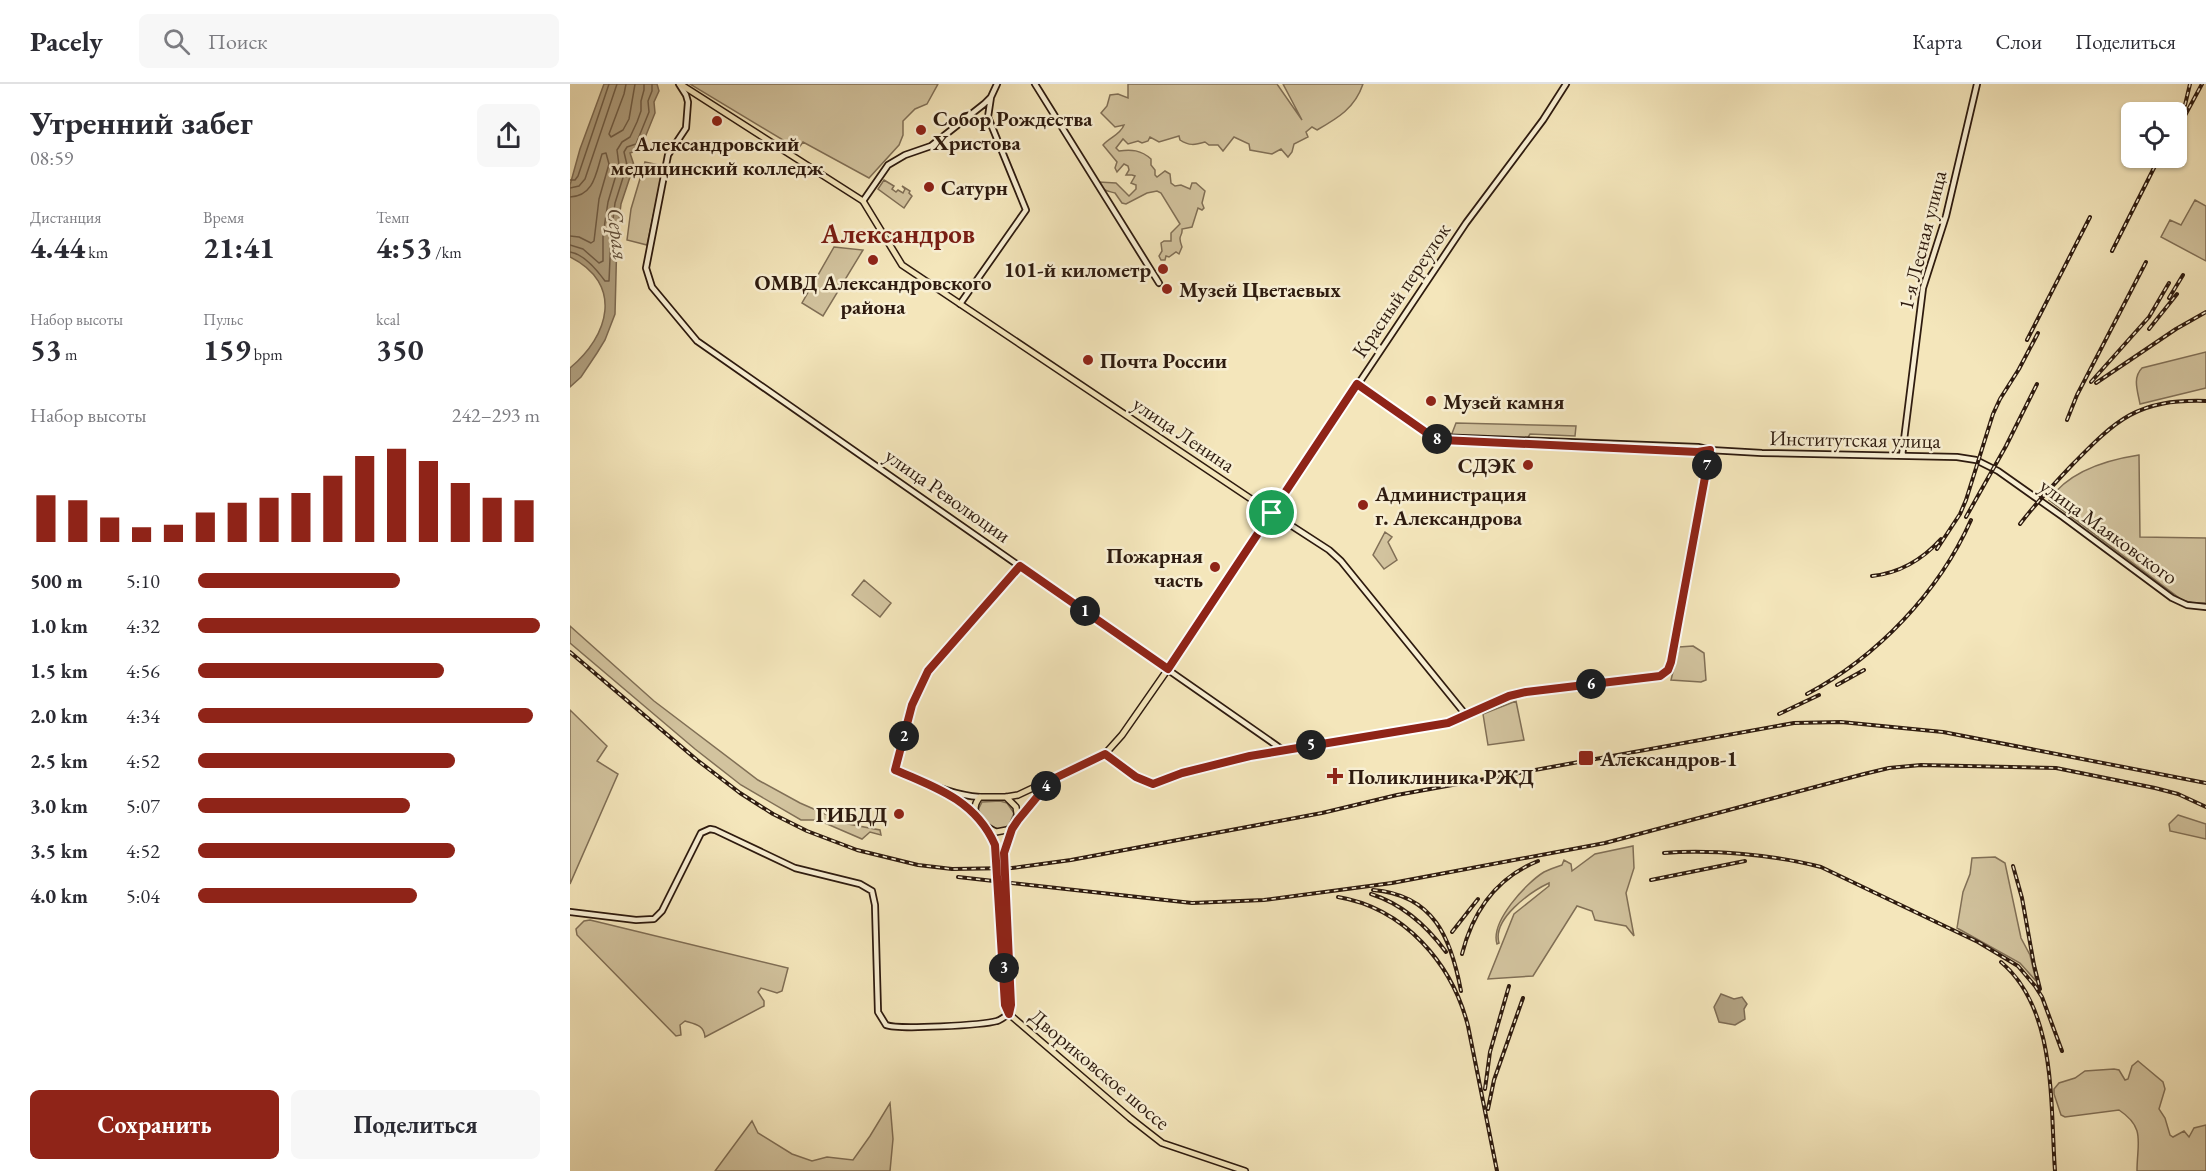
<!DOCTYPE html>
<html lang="ru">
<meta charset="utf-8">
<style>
body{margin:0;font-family:"EB Garamond",serif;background:#f7f7f7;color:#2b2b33;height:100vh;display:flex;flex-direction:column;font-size:22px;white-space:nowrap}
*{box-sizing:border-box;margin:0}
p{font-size:20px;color:#7c7c81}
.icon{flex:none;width:33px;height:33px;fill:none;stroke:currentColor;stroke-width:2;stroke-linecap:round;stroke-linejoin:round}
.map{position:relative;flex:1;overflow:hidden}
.sheet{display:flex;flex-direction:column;background:#fff;width:570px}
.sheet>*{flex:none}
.buttons{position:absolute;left:1551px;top:18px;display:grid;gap:12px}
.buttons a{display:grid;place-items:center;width:66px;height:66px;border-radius:9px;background:#fff;box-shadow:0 2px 4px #0004;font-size:30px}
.pin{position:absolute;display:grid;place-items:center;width:51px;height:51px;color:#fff;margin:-26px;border:3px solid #fff;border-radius:50%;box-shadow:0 2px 6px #0007}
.km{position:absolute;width:30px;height:30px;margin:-15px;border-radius:50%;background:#222;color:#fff;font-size:16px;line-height:30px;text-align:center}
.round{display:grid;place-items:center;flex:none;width:63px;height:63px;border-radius:9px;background:#f7f7f7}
.headline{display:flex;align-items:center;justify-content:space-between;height:102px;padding:0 30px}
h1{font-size:33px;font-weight:700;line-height:45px}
.metrics{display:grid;grid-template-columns:repeat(3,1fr);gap:9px;height:102px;padding:6px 30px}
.metrics div{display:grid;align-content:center}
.metrics b{font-size:30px;font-weight:700}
.metrics small{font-size:16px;font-weight:400}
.metrics p{font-size:16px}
.chart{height:168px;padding:12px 30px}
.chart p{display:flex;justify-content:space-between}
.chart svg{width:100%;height:108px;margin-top:6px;stroke:#8f2418;stroke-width:6}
.cta{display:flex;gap:12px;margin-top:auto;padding:12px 30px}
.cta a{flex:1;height:69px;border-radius:9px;background:#8f2418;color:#fff;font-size:24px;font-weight:700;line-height:69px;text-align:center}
.cta a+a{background:#f7f7f7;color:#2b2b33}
ul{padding:0 30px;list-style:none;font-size:20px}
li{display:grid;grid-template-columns:96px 72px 1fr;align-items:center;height:45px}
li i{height:15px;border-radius:8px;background:#8f2418}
header{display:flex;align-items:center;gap:36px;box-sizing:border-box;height:84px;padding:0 30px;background:#fff;border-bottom:2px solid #e1e1e2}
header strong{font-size:28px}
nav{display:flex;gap:33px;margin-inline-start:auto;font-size:21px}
.search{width:420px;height:54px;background:#f7f7f7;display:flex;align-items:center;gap:15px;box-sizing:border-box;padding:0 21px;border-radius:9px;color:#7c7c81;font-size:22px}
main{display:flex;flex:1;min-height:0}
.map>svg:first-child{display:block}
.green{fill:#d2c39e;stroke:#806f56;stroke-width:1.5}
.water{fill:#b1a181;stroke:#7d6b53;stroke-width:1.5}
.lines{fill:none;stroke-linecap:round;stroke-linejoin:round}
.shore{stroke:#705e48;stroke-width:1.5}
.secondary-casing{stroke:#2e1b0f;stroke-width:8}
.primary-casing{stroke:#2e1b0f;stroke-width:8}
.secondary{stroke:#f8efd3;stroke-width:4.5}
.primary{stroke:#f4e6bb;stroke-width:5}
.rail-casing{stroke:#2e1b0f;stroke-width:4}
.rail{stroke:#f8efd3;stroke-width:1.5;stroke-dasharray:4.5;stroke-linecap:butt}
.route-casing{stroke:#fff;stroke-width:12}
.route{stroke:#8f2418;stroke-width:8}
.poi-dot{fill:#8f2418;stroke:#f8efd3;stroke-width:2}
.labels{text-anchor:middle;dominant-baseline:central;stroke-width:5;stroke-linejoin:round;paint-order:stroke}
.poi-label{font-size:21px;font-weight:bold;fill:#2e1b0f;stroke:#f8efd3;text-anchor:start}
.street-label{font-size:21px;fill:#2e1b0f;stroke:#f8efd3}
.water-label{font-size:22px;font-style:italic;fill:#62513d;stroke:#f8efd3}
.district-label{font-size:27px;font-weight:bold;fill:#7a1f14;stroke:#f8efd3}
</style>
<header>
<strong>Pacely</strong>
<div class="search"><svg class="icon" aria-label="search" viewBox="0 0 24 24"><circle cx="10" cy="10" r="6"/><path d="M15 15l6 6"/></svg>Поиск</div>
<nav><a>Карта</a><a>Слои</a><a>Поделиться</a></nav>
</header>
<main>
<section class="sheet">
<div class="headline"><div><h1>Утренний забег</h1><p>08:59</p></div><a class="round"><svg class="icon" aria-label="share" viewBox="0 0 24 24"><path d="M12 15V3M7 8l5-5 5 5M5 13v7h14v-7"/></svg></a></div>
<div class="metrics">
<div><p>Дистанция</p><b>4.44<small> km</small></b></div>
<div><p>Время</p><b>21:41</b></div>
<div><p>Темп</p><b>4:53<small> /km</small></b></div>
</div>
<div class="metrics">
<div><p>Набор высоты</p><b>53<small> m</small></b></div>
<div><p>Пульс</p><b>159<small> bpm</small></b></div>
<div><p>kcal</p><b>350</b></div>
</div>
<div class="chart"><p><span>Набор высоты</span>242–293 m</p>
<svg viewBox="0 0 160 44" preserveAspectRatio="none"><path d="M5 44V25M15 44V27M25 44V34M35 44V38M45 44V37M55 44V32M65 44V28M75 44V26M85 44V24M95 44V17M105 44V9M115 44V6M125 44V11M135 44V20M145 44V26M155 44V27"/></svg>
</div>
<ul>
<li><b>500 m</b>5:10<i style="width:59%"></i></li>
<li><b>1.0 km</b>4:32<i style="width:100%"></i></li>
<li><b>1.5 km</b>4:56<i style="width:72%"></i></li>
<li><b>2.0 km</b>4:34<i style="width:98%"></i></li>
<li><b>2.5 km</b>4:52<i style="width:75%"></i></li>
<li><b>3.0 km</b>5:07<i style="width:62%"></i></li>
<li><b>3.5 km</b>4:52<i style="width:75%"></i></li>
<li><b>4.0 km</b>5:04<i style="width:64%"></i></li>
</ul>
<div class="cta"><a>Сохранить</a><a>Поделиться</a></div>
</section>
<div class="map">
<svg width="1636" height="1087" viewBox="0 0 1636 1087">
<rect width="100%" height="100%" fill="#f4e6bb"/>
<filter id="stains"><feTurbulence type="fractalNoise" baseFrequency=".00333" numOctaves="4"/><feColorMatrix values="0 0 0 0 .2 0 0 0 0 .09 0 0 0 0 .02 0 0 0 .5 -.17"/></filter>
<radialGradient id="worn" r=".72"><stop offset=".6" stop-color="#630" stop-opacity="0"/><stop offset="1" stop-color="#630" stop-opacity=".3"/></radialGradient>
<path class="green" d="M120 0H368L357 20 345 25 333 37V51L329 61 299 94 233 58 228 65Z
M558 0H707L732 36 713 0H793C785 24 768 34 747 46L742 43 736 48 738 53 724 60 722 68 718 73 711 65 702 70 680 66 679 60 664 53 653 67 648 61H639L635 58C625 61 619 62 610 56L609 52 589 58 580 53 578 57 572 59 568 57 558 60 553 55 546 64 549 67C561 65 571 66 581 75V81L585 86V91L587 93 595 87 600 90 601 99 605 102 611 101 620 105 622 99H626L635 107 632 119 634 124 632 126 628 124 622 143 612 145C613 153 607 150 612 163L609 170 606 168 599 173 596 172 595 176H591L589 172 592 167 591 159 594 157H601V149L610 140 591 109 587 107 577 109 556 120 552 119 545 109C538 107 531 107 529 98L546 99 559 112 566 105V101L561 99 565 92 562 91H556L559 86 558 82 554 80 547 88 545 84 547 78 533 61C540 53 550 51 554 41L545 43 531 29 537 22 540 11 548 10 558 14Z
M75 78 94 82 77 161 57 156 61 125Z
M314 96 324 102 322 105 326 108 328 106 333 109 335 105 332 102 340 107 339 109 342 112 334 124 308 105Z
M1625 116 1636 122V177L1591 153 1600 136 1611 141Z
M264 163 293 166 253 232 232 219Z
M1636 268V304L1570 320C1568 308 1562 294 1572 284Z
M886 339 1006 342 1005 352 960 350 957 355 881 352Z
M1569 371 1570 453 1636 454V519H1623L1612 516 1479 416C1499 387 1536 376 1569 371Z
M815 448 822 453 818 458 827 476 814 485 803 471Z
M294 496 321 519 310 533 282 511Z
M0 542 84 617 188 696 230 719 278 740 310 746 311 751 300 748 292 755 248 736H231L171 701 125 665 0 559Z
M1123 562 1134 569 1136 596 1131 598 1101 596 1109 563Z
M946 617 954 656 918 661 913 630Z
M0 626 37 662 27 677 48 690 0 800Z
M430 717 437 719 444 729 439 741 431 746 420 742 408 726 412 718Z
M1608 731 1636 740V755L1600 747 1599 740Z
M1063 762 1064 784 1056 809 1064 852 1056 842 1025 836 1022 827 1007 822 963 892 918 895 944 830 979 802V799C960 808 922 835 929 859L927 860C920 838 956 799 974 788 980 785 986 783 992 781L994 776 1001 780 1002 787 1025 770Z
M1425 773 1435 779 1451 854 1460 871 1466 897 1450 879 1387 844 1393 808 1400 790 1402 774Z
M20 836 218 884 212 907 207 909 191 904 188 908 194 917V922L135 953C134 941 125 940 115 937L110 941 111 951 106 952 7 851 6 845 14 837Z
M1568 977 1593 998 1595 1005 1589 1025 1595 1034 1600 1051 1603 1053 1614 1047 1619 1053 1624 1044 1636 1041V1087H1567C1567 1058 1576 1044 1549 1026L1495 1033 1491 1031 1484 1010V1005L1489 999 1505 994 1515 987 1544 985 1549 986 1555 996 1558 995 1562 982Z
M320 1019 323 1055 320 1087H145L182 1037 188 1049 222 1070 242 1077 257 1073 283 1076 300 1052Z"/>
<path class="water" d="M34 0H87L89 7 84 18 85 29 70 66 60 69 64 81 51 120 47 152 45 230 35 256 27 269 11 293 0 303V284C39 252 54 200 0 173V101L10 65Z
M1151 910 1164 915 1172 913 1177 920 1174 925 1175 935 1165 941 1149 938 1144 923Z"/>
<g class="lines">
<path class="shore" d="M56 0 54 10 39 50 41 53 53 46 59 35 65 0
M0 96H5L8 92 39 0
M0 104 9 102 15 95 47 0
M0 113C24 112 26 89 32 70L36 69 39 80 29 115 24 157 21 159 9 153 0 152
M0 161 13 165 29 179 33 177V151L38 118 49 81 47 66 52 58 60 53 67 38 71 27V17L74 6V0
M0 168C14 170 27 186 35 197H39L41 152 45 119 57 81 54 68 57 63 66 60 79 28 78 17 82 7V0"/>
<g class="secondary-casing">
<path id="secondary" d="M109 0 116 11 118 18 116 44 98 71 76 184 82 203 127 257 713 666
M465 0 589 199
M293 117 318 81 335 71 361 62 414 20 421 13 427 0
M390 220 456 126 418 33 421 13
M787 300 864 354 872 356 1128 368 1140 366 1192 369 1387 373 1406 376 1428 387 1493 433 1602 514 1617 521 1636 523
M867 353 1128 363 1137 365
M1332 372 1353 204 1376 132 1407 0
M896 631 771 477 759 466 702 429 896 139 973 36 996 0
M535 670 566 693 583 700 613 689 680 672 878 639 939 612 956 608 1091 592 1098 586 1101 578 1140 366
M375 708 388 716 406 731
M410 713C380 711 353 697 325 686L342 621 359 587 450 482
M0 828 66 836 84 835 92 827 131 749 140 745 145 746 225 784 290 800 302 807 305 821 308 928 316 941C328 946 413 941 427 937 431 936 435 932 439 930"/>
</g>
<g class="primary-casing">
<path id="primary" d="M110 0 293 117 332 181 702 429 598 585 552 651 535 670 448 711 436 713H410C397 728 412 741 426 748L442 745
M436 713 446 723 448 736
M419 746 425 761 435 921 439 930 560 1034 592 1059 675 1087
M439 929 441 921 434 769 442 745 478 700"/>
</g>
<use href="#secondary" class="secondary"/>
<use href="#primary" class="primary"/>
<g class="rail-casing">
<path id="rail" d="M1615 21 1620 0
M1606 48 1632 0
M1542 167 1589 74
M1599 214 1613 191
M1579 245 1607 210
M1457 256 1520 133
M1521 298 1579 233 1599 199
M1526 299 1606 245 1636 228
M1497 336 1507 311 1576 178
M1396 433 1436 362 1467 300
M1450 440C1466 419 1483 401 1501 382 1547 335 1567 315 1636 317
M1367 465 1390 430 1396 416 1423 330 1430 315 1449 285 1468 249
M1302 492C1330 489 1352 476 1371 455
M0 568 127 676 170 709 203 730 237 747 287 766 348 781 382 785 442 784 501 776 752 729 827 711 1224 639 1271 638 1373 648 1636 699
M1267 601 1294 586
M1237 610C1307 573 1369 508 1401 436
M1209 630 1249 611
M1094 769C1140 765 1206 771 1251 783L1408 858 1448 882 1465 902 1472 913 1492 967
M1443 782 1452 814 1464 881 1470 905
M388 793 622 819 694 816 822 799 1035 759 1294 690 1319 684 1351 681 1486 684 1585 704 1608 710 1636 723
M1081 796 1175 777
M803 806C864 811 881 854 891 907
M801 810C832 820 857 842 876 868
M768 813C834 824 882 879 898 942L927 1087
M882 848 908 815
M892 870C903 827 926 794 968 777
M1431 878C1487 925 1480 1020 1485 1087
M915 1005 920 968 939 902
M918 1025 924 996 953 914"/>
</g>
<use href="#rail" class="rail"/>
</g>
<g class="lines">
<g class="route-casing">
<path id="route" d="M787 300 864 354 872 356 1128 368 1140 366 1101 578 1098 586 1090 592 956 608 939 612 878 639 680 672 612 689 583 700 566 693 535 670 481 696 448 736 442 745 434 769 441 921 439 930 435 921 425 761C406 717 366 703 325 686L342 621 358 587 450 482 598 585Z"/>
</g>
<use href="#route" class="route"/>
</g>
<g class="poi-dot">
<circle cx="147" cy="37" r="6"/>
<circle cx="351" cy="46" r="6"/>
<circle cx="359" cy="103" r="6"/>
<circle cx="303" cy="176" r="6"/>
<circle cx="593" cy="185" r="6"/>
<circle cx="597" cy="205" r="6"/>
<circle cx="518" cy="276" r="6"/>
<circle cx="861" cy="317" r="6"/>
<circle cx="958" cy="381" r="6"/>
<circle cx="793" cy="421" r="6"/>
<circle cx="645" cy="483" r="6"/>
<rect x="1008" y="666" width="16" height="16" rx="3"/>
<path d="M762 683h6v6h6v6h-6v6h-6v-6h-6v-6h6z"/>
<circle cx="329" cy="730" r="6"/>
</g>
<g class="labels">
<g class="poi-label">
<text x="363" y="34">Собор Рождества<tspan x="363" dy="24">Христова</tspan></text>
<text x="147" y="59" text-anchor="middle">Александровский<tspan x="147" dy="24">медицинский колледж</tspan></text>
<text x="371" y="103">Сатурн</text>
<text x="581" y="185" text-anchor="end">101-й километр</text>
<text x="303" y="198" text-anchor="middle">ОМВД Александровского<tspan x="303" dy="24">района</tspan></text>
<text x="609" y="205">Музей Цветаевых</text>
<text x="530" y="276">Почта России</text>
<text x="873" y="317">Музей камня</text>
<text x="946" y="381" text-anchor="end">СДЭК</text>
<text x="805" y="409">Администрация<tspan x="805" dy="24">г. Александрова</tspan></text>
<text x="633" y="471" text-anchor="end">Пожарная<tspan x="633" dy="24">часть</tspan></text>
<text x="1030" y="674">Александров-1</text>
<text x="778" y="692">Поликлиника РЖД</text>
<text x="317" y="730" text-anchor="end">ГИБДД</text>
</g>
<g class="street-label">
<text transform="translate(1352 156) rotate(-76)">1-я Лесная улица</text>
<text transform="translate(831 206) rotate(-56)">Красный переулок</text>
<text transform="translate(614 350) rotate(34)">улица Ленина</text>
<text transform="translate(1285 355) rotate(1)">Институтская улица</text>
<text transform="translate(378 411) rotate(35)">улица Революции</text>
<text transform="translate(1539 447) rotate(36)">улица Маяковского</text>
<text transform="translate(530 985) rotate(40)">Двориковское шоссе</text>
</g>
<g class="water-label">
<text transform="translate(48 150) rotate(83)">Серая</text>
</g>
<g class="district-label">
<text x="328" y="149">Александров</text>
</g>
</g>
<rect width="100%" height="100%" filter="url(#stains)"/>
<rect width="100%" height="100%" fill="url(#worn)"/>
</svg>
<div class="buttons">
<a><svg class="icon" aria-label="locate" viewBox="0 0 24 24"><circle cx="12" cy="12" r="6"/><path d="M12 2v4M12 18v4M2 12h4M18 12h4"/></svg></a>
</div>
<div class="pin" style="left:702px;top:429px;background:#1e9e55"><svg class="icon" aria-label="arrive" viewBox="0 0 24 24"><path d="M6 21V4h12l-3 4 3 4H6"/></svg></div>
<b class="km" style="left:515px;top:527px">1</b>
<b class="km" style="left:334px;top:652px">2</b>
<b class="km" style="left:434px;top:884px">3</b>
<b class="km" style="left:476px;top:702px">4</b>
<b class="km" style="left:741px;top:661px">5</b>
<b class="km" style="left:1021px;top:600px">6</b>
<b class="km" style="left:1137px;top:381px">7</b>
<b class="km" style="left:867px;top:355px">8</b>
</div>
</main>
